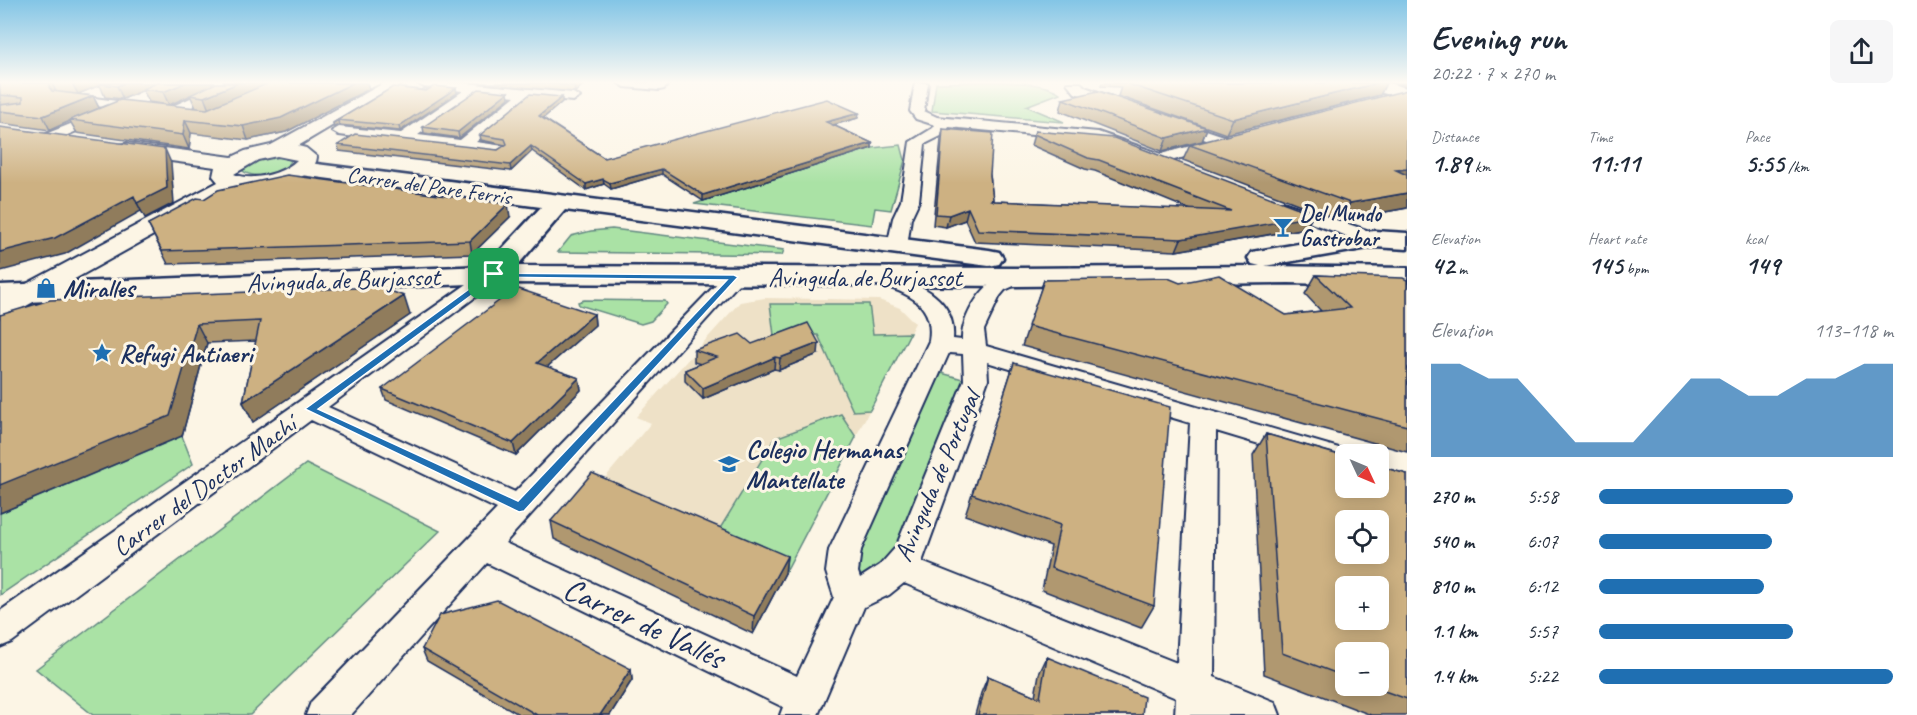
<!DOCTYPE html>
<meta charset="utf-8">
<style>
body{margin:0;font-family:Caveat,sans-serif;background:#f6f6f7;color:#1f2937;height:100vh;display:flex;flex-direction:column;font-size:22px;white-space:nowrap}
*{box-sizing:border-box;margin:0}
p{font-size:20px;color:#747a83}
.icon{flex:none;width:33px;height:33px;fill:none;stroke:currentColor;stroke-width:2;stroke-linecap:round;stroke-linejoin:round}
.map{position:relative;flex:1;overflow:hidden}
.details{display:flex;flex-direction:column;background:#fff;width:510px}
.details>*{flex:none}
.needle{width:39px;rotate:134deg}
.controls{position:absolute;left:1335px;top:444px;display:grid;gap:12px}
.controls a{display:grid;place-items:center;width:54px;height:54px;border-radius:9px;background:#fff;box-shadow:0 3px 15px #0003;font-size:30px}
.pin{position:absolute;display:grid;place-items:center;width:51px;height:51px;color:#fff;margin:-26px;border-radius:12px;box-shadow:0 3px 9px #0006}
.round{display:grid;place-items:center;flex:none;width:63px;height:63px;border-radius:9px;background:#f6f6f7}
.head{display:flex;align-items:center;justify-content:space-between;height:102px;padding:0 24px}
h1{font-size:33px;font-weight:700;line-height:45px}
.stats{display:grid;grid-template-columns:repeat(3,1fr);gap:9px;height:102px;padding:6px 24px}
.stats div{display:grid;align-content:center}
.stats b{font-size:26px;font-weight:700}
.stats small{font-size:16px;font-weight:400}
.stats p{font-size:16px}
.chart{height:168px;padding:12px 24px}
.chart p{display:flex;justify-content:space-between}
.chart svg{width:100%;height:108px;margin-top:6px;fill:#1f6fb2;opacity:.7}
ul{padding:0 24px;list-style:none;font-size:20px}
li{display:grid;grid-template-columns:96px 72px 1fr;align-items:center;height:45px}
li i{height:15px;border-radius:8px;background:#1f6fb2}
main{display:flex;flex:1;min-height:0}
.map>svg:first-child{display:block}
.built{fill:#eee1c7}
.green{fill:#aae2a5;stroke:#628882;stroke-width:1.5}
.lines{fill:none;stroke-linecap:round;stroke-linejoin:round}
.minor-casing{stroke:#1b2f5e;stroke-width:4}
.tertiary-casing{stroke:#1b2f5e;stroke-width:4}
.secondary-casing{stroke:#1b2f5e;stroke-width:5}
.minor{fill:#fcf5e5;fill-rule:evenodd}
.tertiary{fill:#fcf5e5;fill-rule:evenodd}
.secondary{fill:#fcf5e5;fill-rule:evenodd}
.wall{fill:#b09870;stroke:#1b2f5e;stroke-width:1.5;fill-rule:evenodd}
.shaded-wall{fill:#907c5b;stroke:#1b2f5e;stroke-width:1.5}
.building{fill:#cdb182;stroke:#1b2f5e;stroke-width:1.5;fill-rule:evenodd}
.route{fill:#1f6fb2;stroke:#fff;stroke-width:1.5;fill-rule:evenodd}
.labels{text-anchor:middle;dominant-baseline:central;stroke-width:6;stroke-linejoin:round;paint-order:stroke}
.far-street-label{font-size:22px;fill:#1b2f5e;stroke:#fcf5e5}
.far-poi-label{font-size:22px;font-weight:bold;fill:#1b2f5e;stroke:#fcf5e5;text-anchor:start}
.street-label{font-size:26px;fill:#1b2f5e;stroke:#fcf5e5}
.poi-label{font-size:26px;font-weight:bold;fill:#1b2f5e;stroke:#fcf5e5;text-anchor:start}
.near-street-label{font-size:32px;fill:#1b2f5e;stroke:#fcf5e5}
</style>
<main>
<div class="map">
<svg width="1407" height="715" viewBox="0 0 1407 715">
<rect width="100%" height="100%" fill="#fcf5e5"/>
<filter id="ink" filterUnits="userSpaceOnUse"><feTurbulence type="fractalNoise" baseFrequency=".0167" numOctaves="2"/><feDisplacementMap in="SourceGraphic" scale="12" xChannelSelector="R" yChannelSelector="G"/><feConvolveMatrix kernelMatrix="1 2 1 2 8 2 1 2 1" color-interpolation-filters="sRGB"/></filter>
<g filter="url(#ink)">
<path class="built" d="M765 298 879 300 900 308 915 323 753 634 554 539 651 423 636 417 740 302Z"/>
<path class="green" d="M936 83C966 83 1037 77 1060 93L1026 106 1064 122 932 111Z
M901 145 905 160 891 210 875 208 872 225 694 204 872 148Z
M270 156 285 157 291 161C283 175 251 181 241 169L247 163Z
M612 229 784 250 782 255 558 252 571 236 591 231Z
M584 300 665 301 667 304 651 321 641 324 579 305 578 302Z
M770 304H869L873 334 910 333 870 410 853 411 818 335H774Z
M938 372 966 380 893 558 858 579 857 550Z
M841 414 856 437 785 573 713 540 775 438Z
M182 436 193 464 0 595V513Z
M306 464 440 531 250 715H93L36 669Z"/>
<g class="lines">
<g class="minor-casing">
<path id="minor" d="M224 83H242L176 115H166L164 112 166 109Z
M417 83H465L573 93 580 97 573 101 530 97 476 142 504 146 506 149 498 154 339 135 332 131 339 127 401 133 463 91 424 87ZM479 92 515 96 460 140 418 135Z
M618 83H669L664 89 659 90 625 87Z
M915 83H928L924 111 937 117 1098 132 1161 154 1209 141 1168 126 1166 123 1173 119 1230 138 1233 141 1230 144 1160 164 1096 141 949 127 945 134 925 144 919 201 911 218 907 247 904 251H890L887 247 893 218 901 201 910 142 933 128 935 125 916 119 910 111Z
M1067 83H1081L1085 87 1123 101 1125 104 1118 108 1113 107 1075 93Z
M64 94 140 104 147 108 140 112 59 101 57 98Z
M103 111 108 112 110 115 108 118 53 141 48 143 40 138 43 135Z
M1283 202 1381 235 1384 239 1381 243H1367L1277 211 1274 207 1277 203Z
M494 268 501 270 504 274 501 278 328 407 515 492 727 273 734 271 741 273 744 277 741 281 505 543 797 676 834 597 826 572 829 550 929 341C936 299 900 290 866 281L863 277 866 273C875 270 884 273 894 276 925 285 956 302 953 339L962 340C961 312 993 265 1025 273L1028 277 1025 281 1005 290 1000 296 984 330 986 346 1356 453 1357 454H1346V470L1216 431 1214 677 1275 702 1280 715H1175L1176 698 904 583 889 595 864 607 818 715H780L783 707 487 563 351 715H306L311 702 497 509 311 420 12 642 0 647V611L487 270ZM949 353 963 354 964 380 896 547 880 565 860 578 858 572 861 550ZM987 362 1190 423 1177 663 922 562 988 380Z"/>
</g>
<g class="tertiary-casing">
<path id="tertiary" d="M384 83H404L298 146 306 148 317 157C315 183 258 192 238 188L10 315 0 317V298L218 182 213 176 215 167 127 155 120 153 117 149 120 145 127 143 232 157 245 151 271 145ZM277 156 297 160C283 174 252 182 234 174L258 160Z"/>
</g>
<g class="secondary-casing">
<path id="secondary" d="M1359 83H1388L1407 88V100L1362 87Z
M301 162 989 250 999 252 1003 258 999 264 989 266 565 210 517 266 1018 268 1260 266 1252 264 1248 258 1252 252 1374 231 1407 233V249L1374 247 1265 266 1407 268V286L1289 283 1018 286 494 283 0 303V285L486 266 541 207 293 174 290 169 293 164Z"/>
</g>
<use href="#minor" class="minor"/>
<use href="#tertiary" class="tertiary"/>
<use href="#secondary" class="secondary"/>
</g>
<path class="wall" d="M0 83H367L369 89 286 132 248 140 191 133 189 149 77 133 70 121 50 130 0 123ZM100 85 105 97 123 99 143 90 149 102 169 105 190 95 196 108H99L93 96 78 94Z
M475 83H585L575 92Z
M1102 83H1386L1380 95 1226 134 1118 96 1121 87 1101 86Z
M1396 83H1407V86Z
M393 87 457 93 400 131 339 125 334 127 333 123Z
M509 98 459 138 424 133 423 127Z
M1063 99 1207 128 1202 141 1162 151 1060 111Z
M562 102 543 118 604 158 858 118 833 125 872 143V148L703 201 662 174 611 189 604 184 586 190 532 151 511 171 339 151 338 145 498 150 506 145 481 140 480 135Z
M943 129 990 175 993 201 1191 210 1095 171 1085 169 1031 145 1035 131 1307 226H1303L1301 229 1176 251 975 242 965 220 946 227 933 225 941 139Z
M1190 145 1407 208 1340 220 1183 160Z
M204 199 510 217 472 254 168 264 148 224Z
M1316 275 1407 280V452L1022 346 1044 280 1180 283 1286 315 1321 311 1305 294Z
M594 314 595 325 547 367 579 378 581 390 516 455 386 400 382 389Z
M0 315H410L253 422 243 402 256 341 207 343 182 436Z
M752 344 818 354 779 370 774 369 703 399 685 381V370L701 364 694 362V350Z
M1014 363 1154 606 1141 628 1042 590 1051 546 965 515Z
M1266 434 1407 474V715H1371L1264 674 1253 455ZM1346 652 1378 686H1346Z
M551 521 787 556 785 573 753 634 554 539Z
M422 649 631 669 632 680 610 715H520L427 661Z
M1047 657 1142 715H975L981 693 988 676 1035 696 1039 674Z"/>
<path class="shaded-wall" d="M50 83H52L57 94 55 99 49 87Z
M72 83H106L100 84V85L78 94Z
M125 83H160L123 99 117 86Z
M185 83H219L169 105 163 92Z
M238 83H271L209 110 204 97Z
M353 83H367L369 89 286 132 248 140 243 126Z
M578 83H585L575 92 574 86Z
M1378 83H1386L1380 95 1226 134 1233 119Z
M456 88 457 93 400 131 399 126Z
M508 92 509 98 459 138 458 132Z
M93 96 99 108 50 130 43 116Z
M562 97V102L540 121 539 116Z
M859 113 858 118 826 127V122Z
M185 120 191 133 189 149 183 135Z
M338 120 339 125 334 127 333 123Z
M1207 128 1202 141 1162 151 1167 138Z
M872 143V148L703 201V195Z
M531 146 532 151 511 171 510 165Z
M165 149 171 163 174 203 145 218 137 203Z
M662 169V174L611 189 610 183Z
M1407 169V183L1396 170Z
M603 179 604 184 586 190V184Z
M1407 193V208L1340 220 1350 203Z
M134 196 141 211 65 254 1 271 0 270V252Z
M508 204 510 217 472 254 470 241Z
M968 208 965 220 946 227 949 215Z
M1314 214 1307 226H1303L1301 229 1176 251 1181 239Z
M404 296 410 315 253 422 243 402Z
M594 314 595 325 539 374 537 363Z
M197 324 207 343 182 436 0 513V485Z
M819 343 818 354 779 370 780 358Z
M775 357 774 369 703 399V388Z
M579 378 581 390 516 455 513 443Z
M787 556 785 573 753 634 754 616Z
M631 669 632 680 610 715H600Z"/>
<path class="building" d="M0 83H50L49 87 52 91 93 96 43 116 0 111V105L23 102V97L0 95Z
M103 83H125L117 86 100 84Z
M157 83H185L163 92 143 89Z
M216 83H238L204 97 190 95Z
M269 83H353L281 118 243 126 185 120 183 135 70 120 120 100 207 109Z
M541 83H578L574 86Z
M1125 83H1378L1233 119Z
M434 86 456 88 399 126 338 120 333 123 393 87 426 91Z
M479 89 508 92 458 132 423 127Z
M1407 90V169L1396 170 1407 175V193L1350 203 1190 145Z
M1098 91 1207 128 1167 138 1063 99Z
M530 94 562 97 539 116 604 158 827 99 859 113 826 122 872 143 703 195 662 169 610 183 603 179 586 184 531 146 510 165 338 145 355 134 498 150 507 144 505 139 480 135Z
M0 127 165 149 167 188 137 203 134 196 55 238 0 252Z
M943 129 993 133 990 175 993 199 991 200 994 201 1231 211 1099 160 1088 158 1034 134 1035 131 1114 138 1314 214 1304 215 1308 217 1181 239 978 230 968 208 949 215 936 214Z
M287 175 508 204 470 241 162 251 148 224 197 198 204 199 218 190Z
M1219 275 1286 315 1350 308 1316 275 1403 278 1407 280V426L1028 326 1044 280 1168 278 1180 283Z
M379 287 404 296 243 402 260 321 197 324 170 416 0 485V315L50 300Z
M516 288 594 314 537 363 579 378 513 443 382 389Z
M808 323 819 343 780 358 775 357 703 388 685 370 717 357 694 350 740 334 752 344Z
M1014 363 1170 407 1154 606 1051 568 1060 525 972 494Z
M1266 434 1346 457V488H1378V466L1407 474V699L1370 686H1378V652H1346V677L1282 653ZM1346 520H1378V554H1346ZM1346 586H1378V620H1346Z
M592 473 787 556 754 616 551 521Z
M497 600 631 669 600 715H537L422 649 440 615Z
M1047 657 1144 697 1142 715H978L988 676 1040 698Z"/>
</g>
<linearGradient id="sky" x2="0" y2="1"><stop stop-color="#83c5e6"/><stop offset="0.45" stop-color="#fefaf3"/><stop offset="1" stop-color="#fefaf3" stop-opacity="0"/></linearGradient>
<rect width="1407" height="183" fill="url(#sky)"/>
<path class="route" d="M491 273 734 275 738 277 524 511 519 512 305 409ZM496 277 727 280 518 501 318 409Z"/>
<defs>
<g id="bar-bare" transform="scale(1.62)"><path d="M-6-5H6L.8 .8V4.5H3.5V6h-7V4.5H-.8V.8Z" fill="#1f6fb2" stroke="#fcf5e5" stroke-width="2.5" paint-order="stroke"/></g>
<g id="shop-bare" transform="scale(1.62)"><path d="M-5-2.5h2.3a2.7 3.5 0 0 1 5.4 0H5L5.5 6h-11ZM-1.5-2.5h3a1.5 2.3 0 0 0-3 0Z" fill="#1f6fb2" stroke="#fcf5e5" stroke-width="2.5" paint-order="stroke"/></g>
<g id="sight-bare" transform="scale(1.62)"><path d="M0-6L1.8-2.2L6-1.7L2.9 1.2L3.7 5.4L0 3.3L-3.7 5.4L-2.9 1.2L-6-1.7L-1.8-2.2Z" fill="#1f6fb2" stroke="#fcf5e5" stroke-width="2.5" paint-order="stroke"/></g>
<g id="school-bare" transform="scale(1.62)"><path d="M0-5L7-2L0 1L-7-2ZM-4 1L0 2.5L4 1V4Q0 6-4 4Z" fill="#1f6fb2" stroke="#fcf5e5" stroke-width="2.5" paint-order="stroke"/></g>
</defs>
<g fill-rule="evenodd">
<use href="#bar-bare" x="1283" y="227"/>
<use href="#shop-bare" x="46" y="288"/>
<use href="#sight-bare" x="102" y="353"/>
<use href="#school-bare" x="729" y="464"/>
</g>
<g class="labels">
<g class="far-street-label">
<text transform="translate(429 186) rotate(8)">Carrer del Pare Ferris</text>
</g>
<g class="far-poi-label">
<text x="1300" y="214">Del Mundo<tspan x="1300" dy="25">Gastrobar</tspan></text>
</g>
<g class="street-label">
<text x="865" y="277">Avinguda de Burjassot</text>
<text transform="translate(343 280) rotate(-2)">Avinguda de Burjassot</text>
<text transform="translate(937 476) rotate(-67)">Avinguda de Portugal</text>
<text transform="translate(204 486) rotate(-36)">Carrer del Doctor Machí</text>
</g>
<g class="poi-label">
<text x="63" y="288">Miralles</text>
<text x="119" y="353">Refugi Antiaeri</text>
<text x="746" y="449">Colegio Hermanas<tspan x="746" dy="30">Mantellate</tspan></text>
</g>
<g class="near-street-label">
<text transform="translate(644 623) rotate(25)">Carrer de Vallés</text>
</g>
</g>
</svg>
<div class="controls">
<a><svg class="needle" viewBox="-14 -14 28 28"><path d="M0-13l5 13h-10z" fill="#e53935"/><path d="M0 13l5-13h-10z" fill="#747a83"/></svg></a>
<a><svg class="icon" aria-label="locate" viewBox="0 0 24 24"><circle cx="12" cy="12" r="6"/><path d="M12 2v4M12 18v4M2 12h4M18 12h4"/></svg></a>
<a>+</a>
<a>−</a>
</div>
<div class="pin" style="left:494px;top:274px;background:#1e9e55"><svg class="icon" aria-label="arrive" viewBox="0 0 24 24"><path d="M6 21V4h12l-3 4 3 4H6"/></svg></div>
</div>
<section class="details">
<div class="head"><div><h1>Evening run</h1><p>20:22 · 7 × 270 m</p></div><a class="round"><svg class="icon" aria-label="share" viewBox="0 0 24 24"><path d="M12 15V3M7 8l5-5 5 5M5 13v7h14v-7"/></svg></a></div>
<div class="stats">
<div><p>Distance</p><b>1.89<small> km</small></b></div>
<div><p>Time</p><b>11:11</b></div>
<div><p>Pace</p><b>5:55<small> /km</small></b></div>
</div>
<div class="stats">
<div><p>Elevation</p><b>42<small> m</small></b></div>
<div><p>Heart rate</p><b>145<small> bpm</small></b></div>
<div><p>kcal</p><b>149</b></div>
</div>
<div class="chart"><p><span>Elevation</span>113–118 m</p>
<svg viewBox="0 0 160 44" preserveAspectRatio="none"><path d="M0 44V6L10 6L20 12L30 12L40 25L50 38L60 38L70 38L80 25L90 12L100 12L110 19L120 19L130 12L140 12L150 6L160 6V44z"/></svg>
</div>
<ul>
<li><b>270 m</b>5:58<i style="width:66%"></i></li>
<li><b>540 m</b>6:07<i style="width:59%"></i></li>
<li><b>810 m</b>6:12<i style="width:56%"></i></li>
<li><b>1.1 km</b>5:57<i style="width:66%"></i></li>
<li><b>1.4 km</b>5:22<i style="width:100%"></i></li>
</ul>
</section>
</main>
